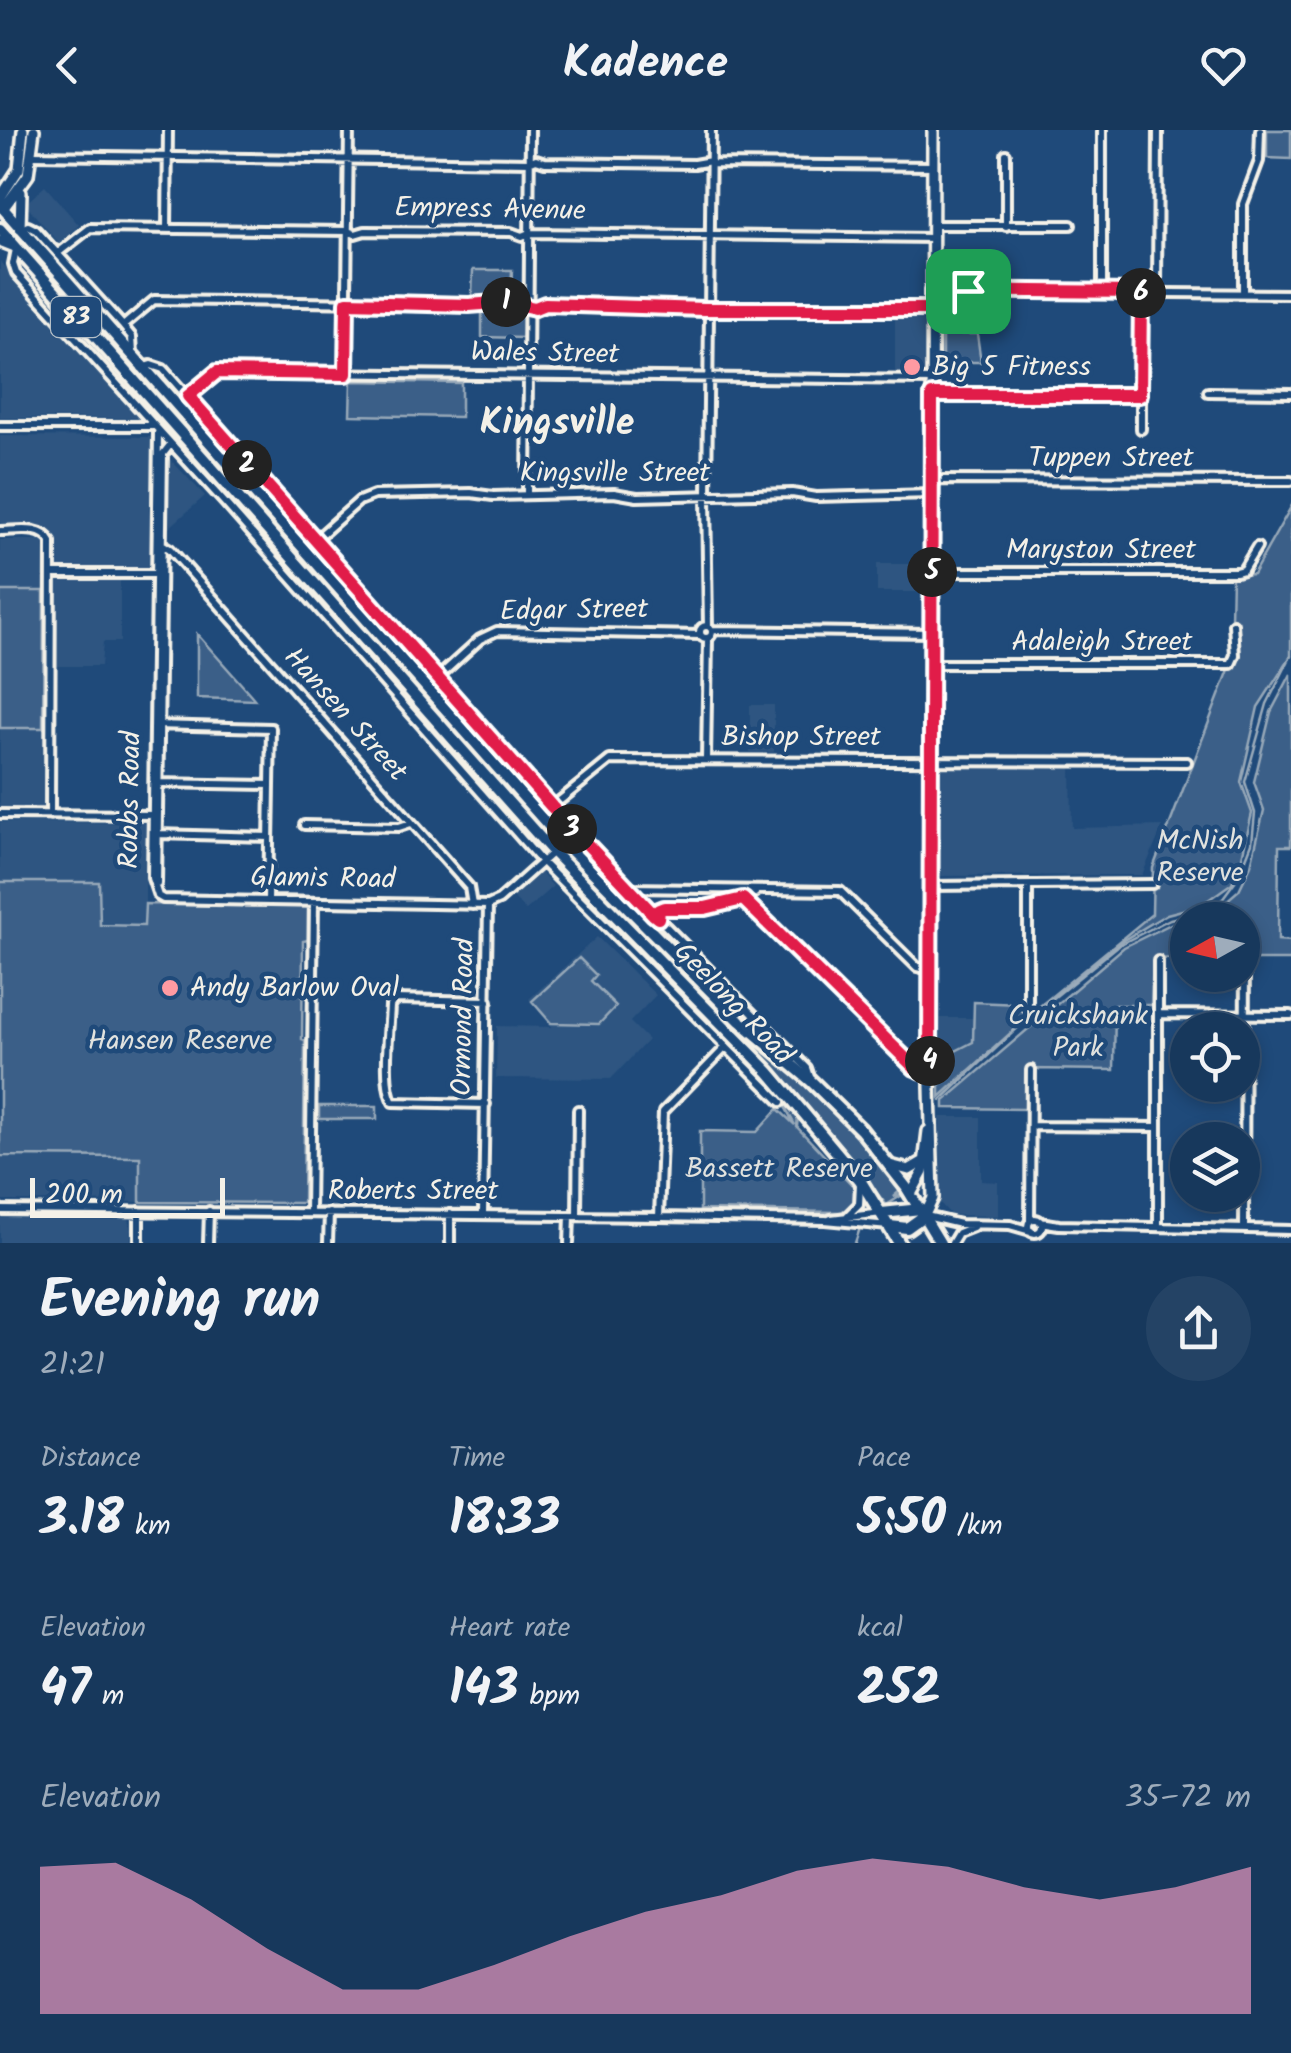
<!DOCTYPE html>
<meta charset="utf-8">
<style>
body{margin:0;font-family:Kalam,sans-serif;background:#244365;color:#f1f3f6;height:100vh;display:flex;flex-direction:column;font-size:38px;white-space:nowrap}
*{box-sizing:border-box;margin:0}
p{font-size:32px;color:#9eacbb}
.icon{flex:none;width:55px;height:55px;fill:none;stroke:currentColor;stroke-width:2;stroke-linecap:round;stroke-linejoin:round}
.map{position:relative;height:1113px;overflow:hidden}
.drawer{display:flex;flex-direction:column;background:#17385c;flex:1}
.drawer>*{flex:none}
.needle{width:65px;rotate:262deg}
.tools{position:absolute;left:1170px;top:772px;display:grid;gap:20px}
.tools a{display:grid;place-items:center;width:90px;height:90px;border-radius:50%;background:#17385c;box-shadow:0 5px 15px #0003,0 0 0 2px #365272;font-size:50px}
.scale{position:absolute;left:30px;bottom:25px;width:195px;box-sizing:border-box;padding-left:10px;border:5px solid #f4f1e8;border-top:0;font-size:28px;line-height:35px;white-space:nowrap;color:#f4f1e8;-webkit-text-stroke:8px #1f4a7a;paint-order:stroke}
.pin{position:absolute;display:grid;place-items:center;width:85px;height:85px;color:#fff;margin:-42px;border-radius:20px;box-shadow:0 5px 15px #0006}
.km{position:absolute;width:50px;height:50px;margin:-25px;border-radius:50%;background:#222;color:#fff;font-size:28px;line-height:50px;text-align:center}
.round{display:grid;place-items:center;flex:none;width:105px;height:105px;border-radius:52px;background:#244365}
.summary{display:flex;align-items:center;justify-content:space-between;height:170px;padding:0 40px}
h1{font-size:55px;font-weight:800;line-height:75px}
.figures{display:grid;grid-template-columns:repeat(3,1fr);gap:15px;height:170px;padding:10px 40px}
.figures div{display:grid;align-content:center}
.figures b{font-size:50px;font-weight:800}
.figures small{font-size:28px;font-weight:400}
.figures p{font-size:28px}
.chart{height:280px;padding:20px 40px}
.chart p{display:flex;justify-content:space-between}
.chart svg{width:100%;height:180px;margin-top:10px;fill:#e797bd;opacity:.7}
header{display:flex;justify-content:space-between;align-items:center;height:130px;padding:0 40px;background:#17385c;font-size:45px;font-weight:800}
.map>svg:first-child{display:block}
.built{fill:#2d5581}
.green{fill:#3a5f88;stroke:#97a8b8;stroke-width:2.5}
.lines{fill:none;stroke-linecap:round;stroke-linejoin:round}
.stream{stroke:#9cacbb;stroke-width:2.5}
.minor-casing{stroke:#f4f1e8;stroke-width:14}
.major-casing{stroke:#f4f1e8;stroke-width:16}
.highway-casing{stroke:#f4f1e8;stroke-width:18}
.minor{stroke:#1f4a7a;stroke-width:6}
.major{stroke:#1f4a7a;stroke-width:9}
.highway{stroke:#1f4a7a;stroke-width:10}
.route-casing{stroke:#fff;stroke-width:20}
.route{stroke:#e11d48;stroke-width:12}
.poi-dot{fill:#ff9aa2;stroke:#1f4a7a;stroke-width:4}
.labels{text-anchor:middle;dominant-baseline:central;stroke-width:9;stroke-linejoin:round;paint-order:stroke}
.shield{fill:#1f4a7a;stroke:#b4bfc7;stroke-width:2.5}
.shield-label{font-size:25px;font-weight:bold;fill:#f4f1e8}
.street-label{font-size:28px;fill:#f4f1e8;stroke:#1f4a7a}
.poi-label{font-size:28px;fill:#f4f1e8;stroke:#1f4a7a;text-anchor:start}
.park-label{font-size:28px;fill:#e1e2de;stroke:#1f4a7a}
.district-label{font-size:38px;font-weight:bold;fill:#f4f1e8;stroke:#1f4a7a}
</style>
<header><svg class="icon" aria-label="back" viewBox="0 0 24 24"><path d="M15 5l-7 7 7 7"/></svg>Kadence<svg class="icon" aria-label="heart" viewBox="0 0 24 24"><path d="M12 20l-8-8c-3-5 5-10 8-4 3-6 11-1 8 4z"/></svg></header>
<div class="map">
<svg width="1291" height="1113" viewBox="0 0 1291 1113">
<rect width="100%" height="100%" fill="#1f4a7a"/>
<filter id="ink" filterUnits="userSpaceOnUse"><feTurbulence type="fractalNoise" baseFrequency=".01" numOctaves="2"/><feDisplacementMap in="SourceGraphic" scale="20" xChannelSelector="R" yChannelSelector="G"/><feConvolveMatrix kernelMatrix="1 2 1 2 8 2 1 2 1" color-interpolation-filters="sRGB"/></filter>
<g filter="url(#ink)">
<path class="built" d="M45 56 79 95 59 113 25 74Z
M0 131 27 161 142 289 0 288Z
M895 185H925V247L895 246Z
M0 306 151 307 149 438H54L53 404 43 399 0 398Z
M170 329 205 366 169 398 170 362Z
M0 410H45L43 678H0Z
M877 434H922V462H877Z
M57 449 120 450V512H103L101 536H57Z
M750 575H774V622H750Z
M1071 633 1072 698 1163 696 1142 745 939 746V634Z
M0 692 145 693V796L99 795V752H0Z
M539 741 553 756 525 781 512 765Z
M597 807 656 865 630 892 648 910 611 949 496 948 497 896 552 897 529 869Z
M940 888H973V913L940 929Z
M940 987H981V1051L998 1052V1086L951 1085 940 1073Z
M0 1026 160 1027 168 1072 0 1071Z
M0 1086 129 1087 132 1113H0Z"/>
<path class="green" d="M1267 0H1291V29L1267 28Z
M473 140H512L511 167 472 166Z
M482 181 524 182 523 208 482 207Z
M942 204H977L981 232H942Z
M351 251 461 253V287L350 285Z
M243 361 414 553 415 556 403 547 240 362Z
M231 374 246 386 345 498 341 501Z
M1291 377V526L1258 577 1241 652 1252 683 1242 727 1232 753 1201 775 1167 784 1122 811 1026 889 940 967V929L973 912 974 872 1019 874 1035 880 1152 784 1153 738 1230 537 1232 446 1253 444Z
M0 461H44L43 598H0Z
M197 504 251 565 255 570 197 568Z
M366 524 471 640 469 644 364 527Z
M1291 544V716H1279L1278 810 1291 811V830H1243L1242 790H1188L1187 828 1153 829 1151 875H1115L1114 940 1027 939 1026 979 944 978V971L1124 817 1173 793 1210 785 1239 760 1251 735 1264 680 1254 652 1271 582Z
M0 752H99L100 795 144 796 145 774 308 777V810L303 811 302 909 305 910 303 1073 140 1072V1027L0 1026Z
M628 807 758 938 786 970 625 810Z
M579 828 596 845 591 851 616 876 599 894 551 893 532 871Z
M729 887 838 985 901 1060 893 1067 904 1064 885 1076V1073L796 965 725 889Z
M784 975 798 985 797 997 855 1058 857 1067 853 1078 839 1082 700 1080V1001L757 1002 778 979 795 995Z
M319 976H377V989H319Z"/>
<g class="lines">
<path class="stream" d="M941 970 1025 891 1119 815 1170 789 1205 781 1219 773 1239 746 1252 713 1255 683 1245 652 1267 574 1291 526
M855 1113 859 1101"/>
<g class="minor-casing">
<path id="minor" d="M33 25 529 32 536 29 545 32 694 34 711 31
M711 34 933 36
M933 95H1071
M1006 96V24
M22 99 28 96 36 100 123 196 132 207 133 224
M167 99 168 0
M16 119 13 134 16 143 225 373 542 732 781 972
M58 123 90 98 348 101 355 104 365 101 511 102 522 106 529 103 933 108
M933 161 1291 164
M1102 162V0
M1141 162V299
M1157 163 1158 0
M1243 163V74L1259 31 1260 0
M528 177 545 175 709 179
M709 177 932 179
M123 196 154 170 528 175
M141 238 151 235 163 239 597 727 807 938 811 950
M346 244 349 0
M1208 262 1291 263
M932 265H1141
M186 287 188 267 217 242 932 250
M0 296H153
M932 350 1291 351
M527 363 530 0
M707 365 711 0
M706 366 708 496
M0 401C17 401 42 395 51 412L50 685
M157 411 170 419 469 757 472 775
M314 411 359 371 374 365 471 363 493 366 614 363 637 367 792 363 816 367 932 364
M931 442H1236L1243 440 1257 417
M51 444H160
M700 502a6 6 0 1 1 12 0a6 6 0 1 1-12 0Z
M712 500 931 503
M931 534H1231L1235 525 1233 494
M435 550 480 509 497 501 700 505
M155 595 271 598 268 771
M706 629 708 509
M156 653 270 655
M552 677 610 630 1187 632
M0 684 157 685
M304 695 399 697 411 693
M157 704 269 707
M157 754 163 324 170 315
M931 756 1152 754
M1028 756V879
M629 758 840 761 917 837 930 840
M743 760V769L915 938 930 944
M158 766 152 748 158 303
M158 766 163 769 488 775
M657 788 662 778 721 775 755 763
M1158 884 1291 885
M486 974 393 972C382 954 389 900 390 876L394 869 488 871
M1031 996 1158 997
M0 1080 659 1087 825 1090 889 1096
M310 1083 314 772
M483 1084 488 775 499 770 553 722
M577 1086 578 980
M847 1086 859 1074 860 1054
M926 1086 960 1094 1010 1095 1031 1101
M659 1087 663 982 726 917
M831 1089 882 1083
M1028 1096a7 7 0 1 1 14 0a7 7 0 1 1-14 0Z
M1030 1091 1031 940
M1040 1092 1059 1095 1291 1100
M1158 1097V831
M1244 1098 1245 819
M139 1113V1081
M208 1113 209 1081
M328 1113 329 1083
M450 1113V1084
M569 1113 570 1086
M952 1113 958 1103 973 1097"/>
</g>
<g class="major-casing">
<path id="major" d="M0 68 19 39 23 0
M3 79 28 45 34 0
M20 99 21 62
M0 111 15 117
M890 1035 909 1040 926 1030
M911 1064 923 1042 928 1001
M925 1085 933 1068 930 957 933 0"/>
</g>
<g class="highway-casing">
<path id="highway" d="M0 75 563 712 740 891 811 951 861 1000 906 1057 940 1113
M0 99 553 722 769 942 860 1050 899 1113
M882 1083 921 1079
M890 1096 907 1098 925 1085"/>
</g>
<use href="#minor" class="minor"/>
<use href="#major" class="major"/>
<use href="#highway" class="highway"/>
</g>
</g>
<g class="lines" filter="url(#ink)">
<g class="route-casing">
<path id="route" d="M932 160 1141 162 1140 265H932L930 944 915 938 743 769 705 778H664L659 780 658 788 653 784 552 677 188 266 217 242 346 244 347 172 469 175 508 172 535 178 545 174 704 179H932Z"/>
</g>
<use href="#route" class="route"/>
</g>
<g class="poi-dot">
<circle cx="912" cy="237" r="10"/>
<circle cx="170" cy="858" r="10"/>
</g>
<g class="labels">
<rect class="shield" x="51" y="167" width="50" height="40" rx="8"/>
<g class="shield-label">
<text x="76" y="187">83</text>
</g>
<g class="street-label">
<text transform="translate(490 80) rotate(1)">Empress Avenue</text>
<text transform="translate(545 224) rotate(1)">Wales Street</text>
<text x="1111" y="328">Tuppen Street</text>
<text x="615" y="343">Kingsville Street</text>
<text x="1101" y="420">Maryston Street</text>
<text transform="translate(574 481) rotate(-1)">Edgar Street</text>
<text x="1102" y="512">Adaleigh Street</text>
<text transform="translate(345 585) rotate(48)">Hansen Street</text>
<text x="801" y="607">Bishop Street</text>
<text transform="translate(131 670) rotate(-89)">Robbs Road</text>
<text transform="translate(323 749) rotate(1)">Glamis Road</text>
<text transform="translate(733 874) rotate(46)">Geelong Road</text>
<text transform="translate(464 887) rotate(-89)">Ormond Road</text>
<text x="413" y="1061">Roberts Street</text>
</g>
<g class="poi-label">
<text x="932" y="237">Big 5 Fitness</text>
<text x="190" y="858">Andy Barlow Oval</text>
</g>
<g class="park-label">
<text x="1200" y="711">McNish<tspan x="1200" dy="32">Reserve</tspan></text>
<text x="1078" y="886">Cruickshank<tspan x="1078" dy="32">Park</tspan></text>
<text x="180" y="911">Hansen Reserve</text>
<text x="779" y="1039">Bassett Reserve</text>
</g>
<g class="district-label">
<text x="557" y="294">Kingsville</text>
</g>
</g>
</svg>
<div class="tools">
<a><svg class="needle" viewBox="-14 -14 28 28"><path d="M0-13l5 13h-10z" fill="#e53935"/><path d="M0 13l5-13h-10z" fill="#9eacbb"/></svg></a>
<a><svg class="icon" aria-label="locate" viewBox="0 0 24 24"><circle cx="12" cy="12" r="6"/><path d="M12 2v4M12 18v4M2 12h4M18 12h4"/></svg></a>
<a><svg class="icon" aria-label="layers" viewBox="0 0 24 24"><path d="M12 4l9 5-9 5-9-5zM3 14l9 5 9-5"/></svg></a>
</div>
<div class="scale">200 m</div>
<div class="pin" style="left:968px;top:161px;background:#1e9e55"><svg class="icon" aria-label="arrive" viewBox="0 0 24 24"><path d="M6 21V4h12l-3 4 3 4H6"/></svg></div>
<b class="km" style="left:506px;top:172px">1</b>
<b class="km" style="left:247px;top:335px">2</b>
<b class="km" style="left:572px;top:699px">3</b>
<b class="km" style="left:930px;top:931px">4</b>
<b class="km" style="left:932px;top:442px">5</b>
<b class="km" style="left:1141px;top:163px">6</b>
</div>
<section class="drawer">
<div class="summary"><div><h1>Evening run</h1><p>21:21</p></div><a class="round"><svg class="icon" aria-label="share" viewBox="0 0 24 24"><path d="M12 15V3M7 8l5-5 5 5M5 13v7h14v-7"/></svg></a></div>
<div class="figures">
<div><p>Distance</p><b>3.18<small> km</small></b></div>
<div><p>Time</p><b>18:33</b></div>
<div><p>Pace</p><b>5:50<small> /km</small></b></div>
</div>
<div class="figures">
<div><p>Elevation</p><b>47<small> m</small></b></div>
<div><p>Heart rate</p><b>143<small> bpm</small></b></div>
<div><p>kcal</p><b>252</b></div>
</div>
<div class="chart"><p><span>Elevation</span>35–72 m</p>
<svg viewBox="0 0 160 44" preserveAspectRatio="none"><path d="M0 44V8L10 7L20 16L30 28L40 38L50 38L60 32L70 25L80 19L90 15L100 9L110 6L120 8L130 13L140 16L150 13L160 8V44z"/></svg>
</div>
</section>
